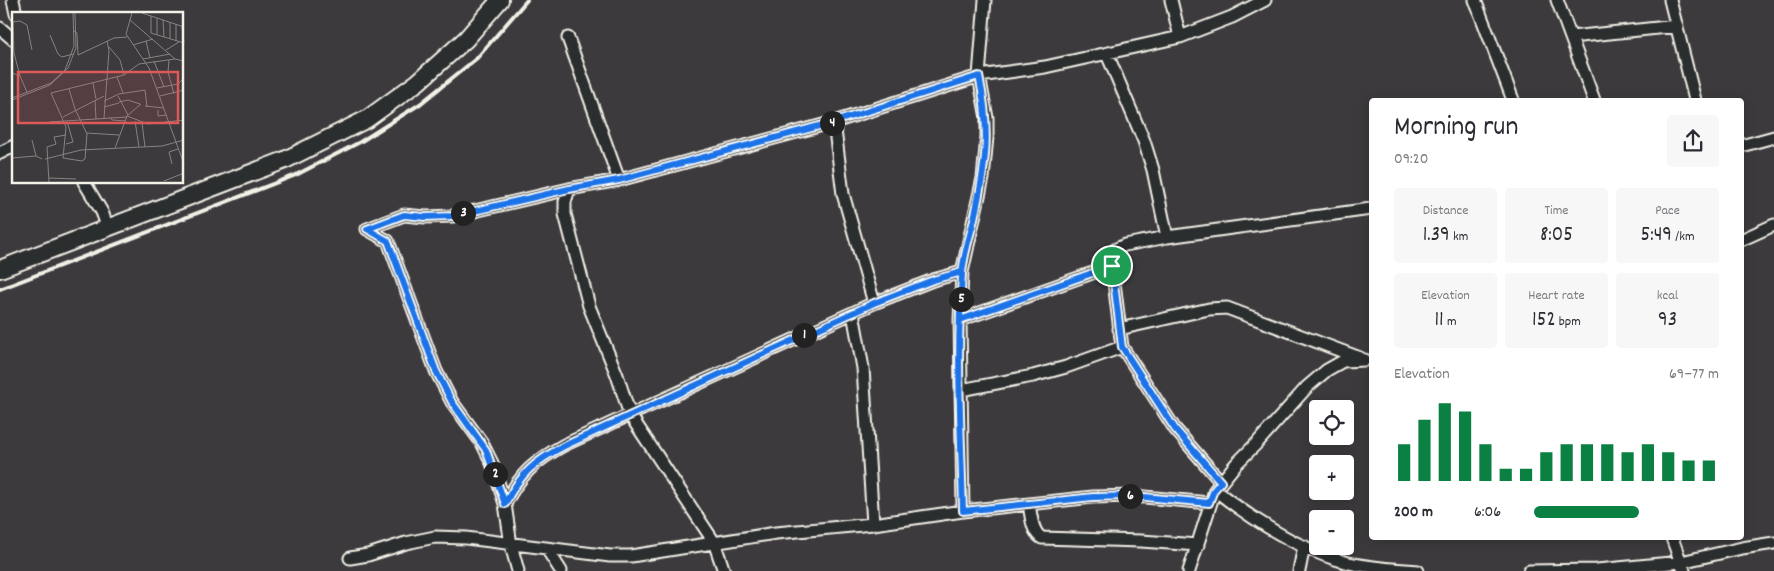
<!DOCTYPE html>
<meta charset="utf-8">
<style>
body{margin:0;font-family:Dekko,sans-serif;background:#f7f7f7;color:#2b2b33;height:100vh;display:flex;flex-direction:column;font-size:19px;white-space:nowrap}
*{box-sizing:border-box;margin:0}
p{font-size:16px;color:#7c7c81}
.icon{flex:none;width:28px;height:28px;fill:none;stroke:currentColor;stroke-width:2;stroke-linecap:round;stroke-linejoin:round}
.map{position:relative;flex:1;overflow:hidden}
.panel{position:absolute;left:1369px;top:98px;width:375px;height:442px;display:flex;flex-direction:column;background:#fff;border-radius:5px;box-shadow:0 2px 12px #0003}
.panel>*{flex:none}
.controls{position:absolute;left:1309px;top:400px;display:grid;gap:10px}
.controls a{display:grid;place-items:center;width:45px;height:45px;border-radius:5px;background:#fff;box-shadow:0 2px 12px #0003;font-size:25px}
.pin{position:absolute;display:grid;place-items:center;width:42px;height:42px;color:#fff;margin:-21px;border:2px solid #fff;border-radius:50%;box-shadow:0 1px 5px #0007}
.km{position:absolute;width:25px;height:25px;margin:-12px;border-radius:50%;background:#222;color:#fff;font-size:14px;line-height:25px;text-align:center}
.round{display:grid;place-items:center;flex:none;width:52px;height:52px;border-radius:5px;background:#f7f7f7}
.head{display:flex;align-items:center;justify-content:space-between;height:85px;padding:0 25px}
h1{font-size:28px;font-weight:600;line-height:38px}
.stats{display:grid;grid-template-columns:repeat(3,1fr);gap:8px;height:85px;padding:5px 25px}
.stats div{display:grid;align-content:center;border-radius:5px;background:#f7f7f7;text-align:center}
.stats b{font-size:21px;font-weight:600}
.stats small{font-size:14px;font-weight:400}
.stats p{font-size:14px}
.chart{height:140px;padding:10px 25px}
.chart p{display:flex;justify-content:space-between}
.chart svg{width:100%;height:90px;margin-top:5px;stroke:#0b8043;stroke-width:6}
ul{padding:0 25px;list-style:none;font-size:16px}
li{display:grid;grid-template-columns:80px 60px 1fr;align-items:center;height:38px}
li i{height:12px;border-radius:6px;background:#0b8043}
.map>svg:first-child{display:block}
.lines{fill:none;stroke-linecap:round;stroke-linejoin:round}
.street-casing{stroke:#f4f1e8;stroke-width:15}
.secondary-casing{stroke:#f4f1e8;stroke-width:20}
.street{stroke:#2a2d2e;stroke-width:11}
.secondary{stroke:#2a2d2e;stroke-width:16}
.rail{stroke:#f4f1e8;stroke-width:4}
.route-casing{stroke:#fff;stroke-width:10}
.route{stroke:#1a73e8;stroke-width:6}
.inset-road{fill:none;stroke:#868382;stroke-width:1}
.view{fill:#de5a58;fill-opacity:0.15;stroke:#de5a58;stroke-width:2.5}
.inset-edge{fill:none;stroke:#f4f1e8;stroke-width:2.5}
</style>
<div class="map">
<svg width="1774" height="571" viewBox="0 0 1774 571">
<rect width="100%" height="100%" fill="#3d3a3e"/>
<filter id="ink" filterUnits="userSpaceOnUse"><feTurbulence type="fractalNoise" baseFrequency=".02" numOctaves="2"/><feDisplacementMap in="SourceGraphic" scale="10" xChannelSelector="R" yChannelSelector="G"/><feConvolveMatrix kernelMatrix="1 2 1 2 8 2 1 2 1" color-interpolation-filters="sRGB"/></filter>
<g filter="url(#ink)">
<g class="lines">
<g class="street-casing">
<path id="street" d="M13 0 16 14
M1171 0 1180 37
M1475 0 1513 100
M1557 0 1594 100
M1670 0 1695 100
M0 28 14 40
M1571 37 1677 26
M568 38 619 180
M1107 54 1144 141 1153 170 1167 237
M834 122 843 194 874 303
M1741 146 1774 137
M0 153 14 146
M84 182 102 212 108 228
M569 189 565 202V214L589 306 617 375 630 415 714 542 724 571
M367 229 404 215 425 217 453 216 569 189 619 180 834 122 979 76 1045 67 1180 37 1232 17 1265 0
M367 229 388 241 436 371 452 402 482 443 492 463 505 504 511 545 518 571
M1741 240 1774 225
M853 313 863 368 873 524
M960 320 1112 266
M1119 329 1209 309 1227 308 1360 358
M961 390 1033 376 1066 367 1122 347
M1221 482 1175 429 1122 347 1112 266V255L1116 249 1125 245 1167 237 1371 209
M1215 490C1253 520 1297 549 1345 562 1368 568 1394 569 1418 571
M505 504C520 474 535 461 564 445L874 303 933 280 962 272
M1029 504C1031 515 1032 533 1042 538L1141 541 1198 545
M963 511 960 320 962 272 983 178 987 137V118L979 76 985 0
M1672 538 1684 571
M547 549 561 571
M350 558 368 555 406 543 435 537 466 538 610 556H631L776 533 873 524 963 511 1093 497 1134 496 1209 503
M1189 571 1215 490 1236 464 1257 443 1307 387 1327 370 1343 361 1365 360
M1299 571 1304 546
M1529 571 1597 570 1681 562 1742 548 1774 543"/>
</g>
<g class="secondary-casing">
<path id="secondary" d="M0 269 285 160 367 119 418 82 466 39 500 0"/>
</g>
<use href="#street" class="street"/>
<use href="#secondary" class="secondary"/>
<path class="rail" d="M0 289 296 175 360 142 420 104 477 58 527 0"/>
</g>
</g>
<g class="lines" filter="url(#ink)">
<g class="route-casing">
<path id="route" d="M1112 266 960 320 962 272 933 280 874 303 564 446C535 461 520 474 505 504L486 450 452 402 436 371 388 241 367 229 404 215 425 217 453 216 569 189 619 180 834 122 979 76C991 131 986 165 974 219 970 237 963 256 962 275 956 353 961 432 963 511L1093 497 1134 496 1209 503 1214 490 1221 482 1175 429 1122 347 1112 266"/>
</g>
<use href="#route" class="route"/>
</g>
<g transform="translate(12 12)">
<rect width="171" height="171" fill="#3d3a3e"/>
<path class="inset-road" d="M120 1 114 22 137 56 172 152M130 1 172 15M139 4V21L172 31M118 8 163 47M151 8 152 25M158 10V27M164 12V29M170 15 172 31M62 19 65 21 66 43 102 26 115 25M38 23 46 42 50 45 61 42M145 23V6M134 29 138 46M121 33 141 27M97 35 108 48 112 63M154 38 167 30M131 47 158 42M157 48 156 60 162 82M142 49 152 75M171 49V31M0 61 8 64 15 80M8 64 2 41 1 10 8 9 15 13 20 38M105 65 111 81M81 71 84 87M145 76 166 72 172 66M57 77 63 97 75 122 73 147 70 149 51 146 54 115 39 81 112 63 127 52 163 47 172 49M106 84 116 103M148 84 172 78M0 86 39 71 53 58 62 34 61 1M0 88 38 73 56 56 64 36 63 1M83 88 84 107M92 89 107 82 133 78 135 95M107 90 116 88 128 92M133 94 152 96M92 95 107 91M146 98V104L155 103M115 104 136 112 172 108M51 105 92 84M98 105 100 108 114 109M92 106 97 39 95 29M123 109 127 135M37 110 115 105M130 111 133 135M75 121 107 123M20 128 24 144M54 132 61 130 55 109M103 136 115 104 129 92M0 146 24 144 30 147M33 147 69 138 150 134 172 128M160 152 157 140 166 137M37 166 64 167M152 169 172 161M37 171 35 135 44 132 42 125 54 123"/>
<path class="view" d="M6 60H166V111H6Z"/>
<rect width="171" height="171" class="inset-edge"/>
</g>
</svg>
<div class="controls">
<a><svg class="icon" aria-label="locate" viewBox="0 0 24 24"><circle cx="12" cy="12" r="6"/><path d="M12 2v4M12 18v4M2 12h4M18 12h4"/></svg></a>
<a>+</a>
<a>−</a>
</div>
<div class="pin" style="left:1112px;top:266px;background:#1e9e55"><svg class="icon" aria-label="arrive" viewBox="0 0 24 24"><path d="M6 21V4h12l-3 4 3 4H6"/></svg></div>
<b class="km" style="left:804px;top:335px">1</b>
<b class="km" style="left:495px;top:474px">2</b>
<b class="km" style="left:463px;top:213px">3</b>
<b class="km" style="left:832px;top:123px">4</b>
<b class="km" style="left:961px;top:299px">5</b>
<b class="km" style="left:1130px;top:496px">6</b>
<section class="panel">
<div class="head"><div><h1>Morning run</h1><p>09:20</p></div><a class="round"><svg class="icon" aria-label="share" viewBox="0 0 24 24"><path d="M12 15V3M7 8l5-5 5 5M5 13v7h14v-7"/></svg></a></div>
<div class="stats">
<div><p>Distance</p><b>1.39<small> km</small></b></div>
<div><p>Time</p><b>8:05</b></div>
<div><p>Pace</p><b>5:49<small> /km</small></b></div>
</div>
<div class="stats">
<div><p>Elevation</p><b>11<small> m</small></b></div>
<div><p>Heart rate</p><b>152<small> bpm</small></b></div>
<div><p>kcal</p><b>93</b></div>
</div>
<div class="chart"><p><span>Elevation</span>69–77 m</p>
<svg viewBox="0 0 160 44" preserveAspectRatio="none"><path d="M5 44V26M15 44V14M25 44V6M35 44V10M45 44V26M55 44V38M65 44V38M75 44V30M85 44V26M95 44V26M105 44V26M115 44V30M125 44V26M135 44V30M145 44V34M155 44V34"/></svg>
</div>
<ul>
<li><b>200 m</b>6:06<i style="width:57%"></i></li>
</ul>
</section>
</div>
